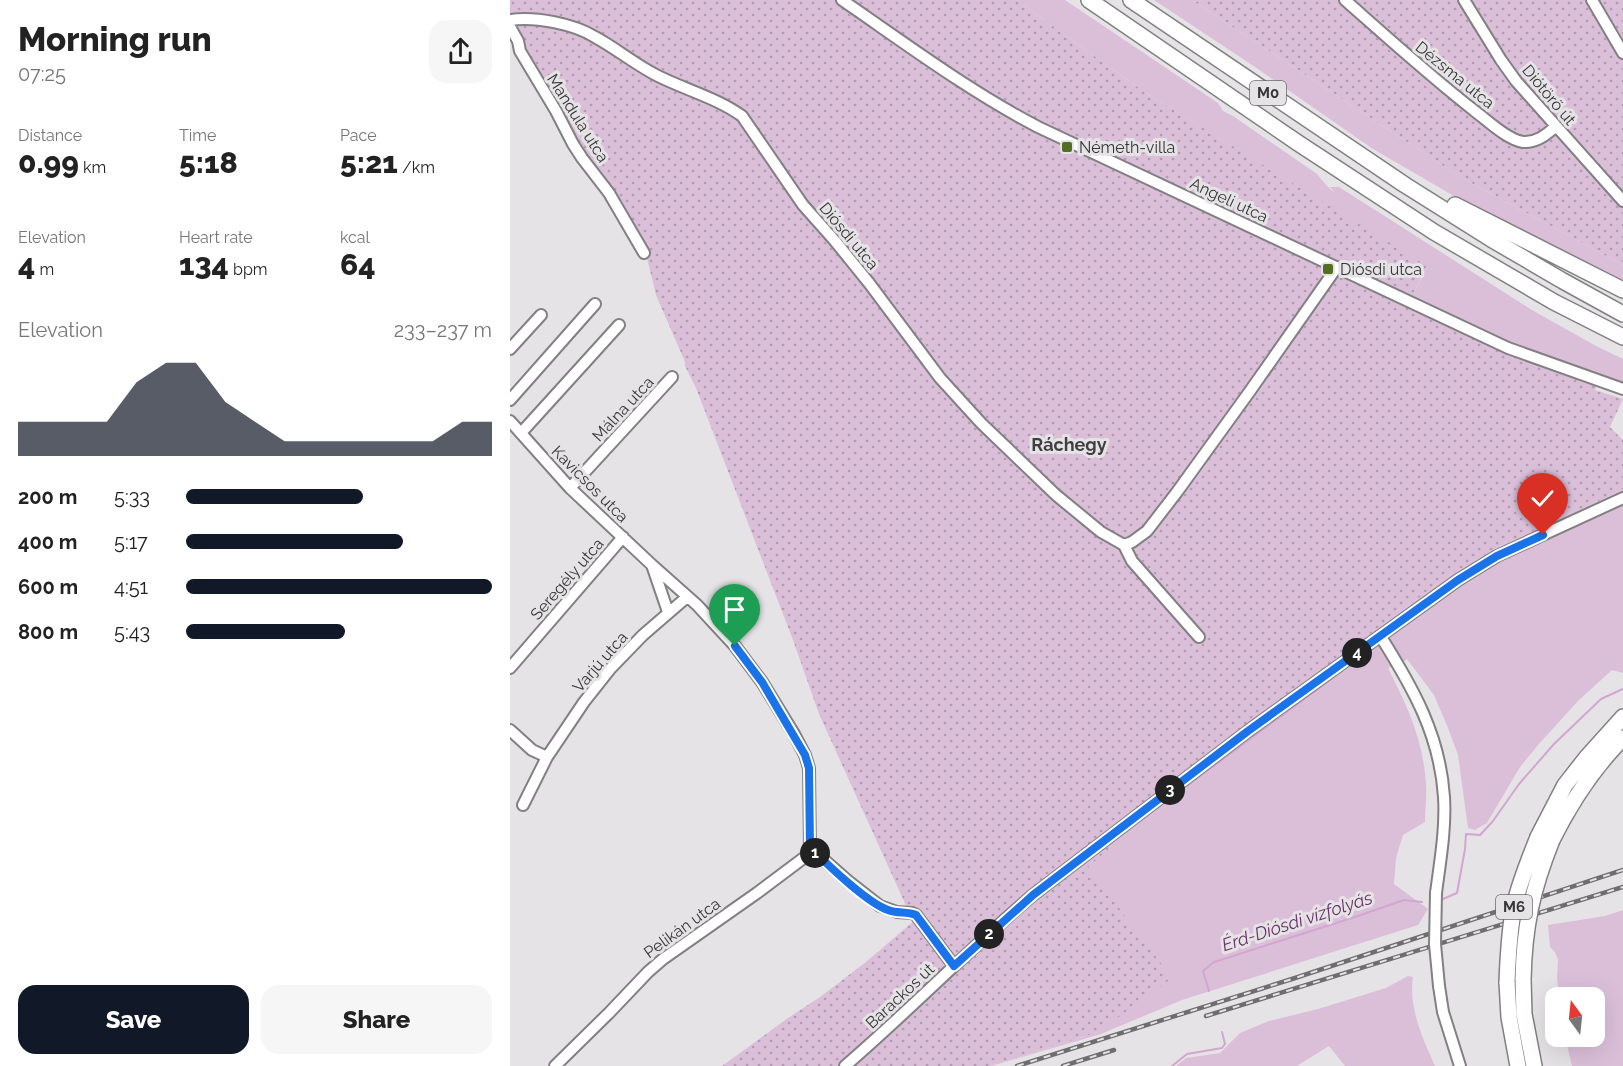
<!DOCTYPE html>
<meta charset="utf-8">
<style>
body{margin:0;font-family:Raleway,sans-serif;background:#f6f6f6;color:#222;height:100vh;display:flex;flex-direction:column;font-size:22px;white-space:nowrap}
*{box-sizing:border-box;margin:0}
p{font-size:20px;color:#767676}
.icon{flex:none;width:33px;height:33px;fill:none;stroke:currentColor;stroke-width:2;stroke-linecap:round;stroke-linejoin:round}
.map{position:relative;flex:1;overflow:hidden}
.sheet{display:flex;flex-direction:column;background:#fff;width:510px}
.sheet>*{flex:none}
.needle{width:39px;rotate:345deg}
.buttons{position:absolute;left:1035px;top:987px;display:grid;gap:12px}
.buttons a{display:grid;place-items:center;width:60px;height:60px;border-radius:12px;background:#fff;box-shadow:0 6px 24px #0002;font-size:30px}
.pin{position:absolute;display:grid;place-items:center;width:51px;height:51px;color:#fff;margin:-62px -26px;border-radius:50% 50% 50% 0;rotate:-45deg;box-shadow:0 0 6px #0007}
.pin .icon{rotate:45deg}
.km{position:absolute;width:30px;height:30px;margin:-15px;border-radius:50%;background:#222;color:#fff;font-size:16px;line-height:30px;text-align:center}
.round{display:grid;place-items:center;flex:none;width:63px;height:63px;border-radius:18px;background:#f6f6f6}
.headline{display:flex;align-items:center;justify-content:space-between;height:102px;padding:0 18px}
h1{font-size:33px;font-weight:800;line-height:45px}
.figures{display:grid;grid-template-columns:repeat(3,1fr);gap:9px;height:102px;padding:6px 18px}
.figures div{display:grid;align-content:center}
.figures b{font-size:30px;font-weight:800}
.figures small{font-size:16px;font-weight:400}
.figures p{font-size:16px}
.chart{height:168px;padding:12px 18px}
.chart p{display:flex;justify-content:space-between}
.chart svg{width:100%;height:108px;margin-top:6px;fill:#111827;opacity:.7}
.action{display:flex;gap:12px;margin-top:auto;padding:12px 18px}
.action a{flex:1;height:69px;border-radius:18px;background:#111827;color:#fff;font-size:24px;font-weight:800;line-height:69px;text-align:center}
.action a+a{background:#f6f6f6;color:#222}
ul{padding:0 18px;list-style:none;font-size:20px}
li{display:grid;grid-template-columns:96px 72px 1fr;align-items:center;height:45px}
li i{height:15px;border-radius:8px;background:#111827}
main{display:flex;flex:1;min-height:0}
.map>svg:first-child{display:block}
.green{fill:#dbbfd9}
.garden{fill:url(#garden-dots)}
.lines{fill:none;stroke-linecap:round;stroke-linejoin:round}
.stream{stroke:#d2a6d0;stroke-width:2}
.minor-casing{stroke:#828082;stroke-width:14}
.highway-casing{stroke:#828082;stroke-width:18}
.minor{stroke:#fff;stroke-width:10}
.highway{stroke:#fff;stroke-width:15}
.rail-casing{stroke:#6f6d6f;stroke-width:4.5}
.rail{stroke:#e5e3e5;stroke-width:2;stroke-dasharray:7;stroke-linecap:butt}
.minor-bridge-casing{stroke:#828082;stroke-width:14;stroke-linecap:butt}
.highway-bridge-casing{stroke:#828082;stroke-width:18;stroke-linecap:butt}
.minor-bridge{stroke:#fff;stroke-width:10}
.highway-bridge{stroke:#fff;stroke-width:15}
.route-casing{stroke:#fff;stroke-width:12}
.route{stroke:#1a73e8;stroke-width:8}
.poi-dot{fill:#526f23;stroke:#e5e3e5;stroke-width:2}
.labels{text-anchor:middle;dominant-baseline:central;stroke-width:6;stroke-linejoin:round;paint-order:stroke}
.shield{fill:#e5e3e5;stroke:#6b6a6b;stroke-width:1.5}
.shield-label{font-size:15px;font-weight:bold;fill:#373637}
.street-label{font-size:16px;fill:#373637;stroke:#e5e3e5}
.poi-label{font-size:16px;fill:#373637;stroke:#e5e3e5;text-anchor:start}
.neighbourhood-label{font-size:18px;font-weight:bold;fill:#403e3f;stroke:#e5e3e5}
.water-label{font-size:18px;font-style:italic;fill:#693268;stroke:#e5e3e5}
</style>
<main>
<section class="sheet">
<div class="headline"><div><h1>Morning run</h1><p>07:25</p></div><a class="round"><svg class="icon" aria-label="share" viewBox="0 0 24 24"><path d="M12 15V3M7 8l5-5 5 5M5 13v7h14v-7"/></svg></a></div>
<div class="figures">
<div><p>Distance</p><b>0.99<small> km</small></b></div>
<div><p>Time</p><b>5:18</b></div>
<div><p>Pace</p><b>5:21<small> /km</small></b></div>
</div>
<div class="figures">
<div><p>Elevation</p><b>4<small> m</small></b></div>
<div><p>Heart rate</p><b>134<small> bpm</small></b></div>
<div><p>kcal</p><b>64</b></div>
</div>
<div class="chart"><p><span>Elevation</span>233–237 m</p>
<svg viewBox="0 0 160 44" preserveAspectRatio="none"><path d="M0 44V30L10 30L20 30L30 30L40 14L50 6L60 6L70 22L80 30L90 38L100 38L110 38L120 38L130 38L140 38L150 30L160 30V44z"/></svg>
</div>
<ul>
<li><b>200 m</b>5:33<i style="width:58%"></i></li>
<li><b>400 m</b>5:17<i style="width:71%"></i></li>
<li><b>600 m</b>4:51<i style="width:100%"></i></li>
<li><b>800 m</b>5:43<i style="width:52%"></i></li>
</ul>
<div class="action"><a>Save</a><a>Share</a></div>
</section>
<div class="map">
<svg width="1113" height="1066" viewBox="0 0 1113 1066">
<defs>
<pattern id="garden-dots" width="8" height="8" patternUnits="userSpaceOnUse" patternTransform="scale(1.5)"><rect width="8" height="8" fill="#dbbfd9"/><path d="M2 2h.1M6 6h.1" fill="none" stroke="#b29cb1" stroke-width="1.8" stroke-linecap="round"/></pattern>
</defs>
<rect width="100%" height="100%" fill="#e5e3e5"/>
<path class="green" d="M506 0H555L708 103 713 111 723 116 807 174 817 186 825 193 820 187H829L1022 310 1086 346 1113 359V384L1093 376 1087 385 898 305 917 267 636 93Z
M644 0H682L952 178 1113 265V286L975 214 863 149 745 67Z
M1113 490V673L1102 670 1068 701 1028 745 1010 767 977 823 965 830 958 828 948 755 938 728 924 695 897 659 892 663 878 668C898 708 913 739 916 784 917 796 915 809 915 822L893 835 886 858 884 884 918 909 908 925 672 1000 591 1034 481 1066 588 1032 577 866 601 847 597 842 831 669 825 660 937 577 986 548Z
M1113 910V1066H1062L1055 1037 1084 1036V998L1049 997 1047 977 1048 960 1045 952 1040 947 1038 925 1095 916Z
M898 976 903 977C898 1007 913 1039 925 1066H835L819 1046 787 1066H666L676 1058 710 1053 730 1033 759 1021 808 1009 876 988Z"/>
<path class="garden" d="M0 0H506L636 93 917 266 898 305 1087 385 1085 390 1113 399 1100 427 1113 440V490L986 548 937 577 825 660 831 669 760 719 597 842 601 847 578 867 662 978 588 1032 481 1066H212L278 1018 310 997 356 962 406 919 398 910 309 714 283 640 186 388 175 366V362L146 295 136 254 90 181 0 27Z
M682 0H1113V265L952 178Z"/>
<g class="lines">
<path class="stream" d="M610 835 824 677
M933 899 947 893 955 849 956 834 970 835 983 821 1009 784 1044 744 1091 699 1113 689
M699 991 693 971 704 962 845 917 894 900 912 902
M662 1066 677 1054 712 1048 715 1044 712 1032"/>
<g class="minor-casing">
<path id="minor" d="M332 0C396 44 459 91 528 127L998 348 1113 389
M835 0C878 38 921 77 966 112 978 121 998 140 1013 142 1026 143 1036 135 1045 127
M954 0 991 60 1006 81 1113 201
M1082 0 1113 53
M0 20C25 16 64 24 85 37 107 49 126 65 148 76 176 90 207 98 232 116L293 205 325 241 359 283 430 378 471 423 546 495 591 532 614 545 622 561 689 637
M0 27 8 41 10 51 46 111 63 144 72 158 99 193 134 253
M0 349 31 315
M0 400 85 304
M0 421 60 488 142 565 187 605 225 646 252 682 284 734 295 755 299 768 300 850
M11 433 109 325
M60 488 162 377
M614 545 622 542 637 531 667 492 740 391 827 267
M142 565 158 612
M871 637C903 688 930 735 934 797 936 829 930 862 926 893
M0 668 113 537
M0 730 22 750 37 757
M13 805 37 757 74 702 101 668 133 635 177 597
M300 850 305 852 338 881 370 906 387 912 402 913 406 915 444 966
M929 986 933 1012 950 1066
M45 1066 99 1013 138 972 153 959 247 893 295 857 300 850
M335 1066C399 1011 458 950 523 895L738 731 948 580 987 556 1113 498"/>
</g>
<g class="highway-casing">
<path id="highway" d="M579 0 788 143 924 232 1044 302 1113 337
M621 0 895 185 981 239 1053 281 1113 314
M945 205 1113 290
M1028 837 1055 785 1077 757 1113 717
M1042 840C1061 802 1083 768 1113 738
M1013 980 1014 1014 1024 1066
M997 982 999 1017 1008 1066"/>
</g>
<use href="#minor" class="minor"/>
<use href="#highway" class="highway"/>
<g class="rail-casing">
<path id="rail" d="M696 1016 1113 887
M507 1066 782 979 1113 870
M553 1066 604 1050"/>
</g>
<use href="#rail" class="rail"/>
<g class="minor-bridge-casing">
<path id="minor-bridge" d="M926 893 925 944 929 986"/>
</g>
<g class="highway-bridge-casing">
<path id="highway-bridge" d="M1013 980C1014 927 1022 890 1042 840
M997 982C998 957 999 932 1004 907 1009 883 1019 860 1028 837"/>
</g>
<use href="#minor-bridge" class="minor-bridge"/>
<use href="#highway-bridge" class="highway-bridge"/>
</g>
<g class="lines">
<g class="route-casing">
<path id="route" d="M225 646 252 682 295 755 299 768 300 850 305 852C321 868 358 903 378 910 387 914 397 911 406 915L444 966 523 895 738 731 948 580 987 556 1033 535"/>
</g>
<use href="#route" class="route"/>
</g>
<g class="poi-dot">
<rect x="551" y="141" width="12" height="12" rx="3"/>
<rect x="812" y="263" width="12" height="12" rx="3"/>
</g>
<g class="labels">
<g class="shield">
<rect x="740" y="81" width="36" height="24" rx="4.5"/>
<rect x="986" y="895" width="36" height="24" rx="4.5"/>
</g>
<g class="shield-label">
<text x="758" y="93">M0</text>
<text x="1004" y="907">M6</text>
</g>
<g class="street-label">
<text transform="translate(945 75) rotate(39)">Dézsma utca</text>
<text transform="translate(1039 95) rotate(50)">Diótörő út</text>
<text transform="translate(68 118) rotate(58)">Mandula utca</text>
<text transform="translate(719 200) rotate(25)">Angeli utca</text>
<text transform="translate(339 236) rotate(50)">Diósdi utca</text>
<text transform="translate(113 409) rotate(-47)">Málna utca</text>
<text transform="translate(80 484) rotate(45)">Kavicsos utca</text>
<text transform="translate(57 579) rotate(-49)">Seregély utca</text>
<text transform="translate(90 662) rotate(-49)">Varjú utca</text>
<text transform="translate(172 928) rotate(-36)">Pelikán utca</text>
<text transform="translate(390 996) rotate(-43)">Barackos út</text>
</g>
<g class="poi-label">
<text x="569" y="147">Németh-villa</text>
<text x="830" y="269">Diósdi utca</text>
</g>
<g class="neighbourhood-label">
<text x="559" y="444">Ráchegy</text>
</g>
<g class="water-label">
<text transform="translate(787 921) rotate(-18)">Érd-Diósdi vízfolyás</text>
</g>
</g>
</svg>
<div class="buttons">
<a><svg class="needle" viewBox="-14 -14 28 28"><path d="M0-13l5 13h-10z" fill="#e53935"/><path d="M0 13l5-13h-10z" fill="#767676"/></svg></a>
</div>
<div class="pin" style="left:225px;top:646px;background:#1e9e55"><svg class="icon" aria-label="arrive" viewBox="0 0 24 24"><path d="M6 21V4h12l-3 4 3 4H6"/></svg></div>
<div class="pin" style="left:1033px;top:535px;background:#d93025"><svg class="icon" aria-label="check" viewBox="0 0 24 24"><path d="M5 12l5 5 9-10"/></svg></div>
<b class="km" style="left:305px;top:853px">1</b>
<b class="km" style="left:479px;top:934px">2</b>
<b class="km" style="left:660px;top:790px">3</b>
<b class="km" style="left:847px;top:653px">4</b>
</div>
</main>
